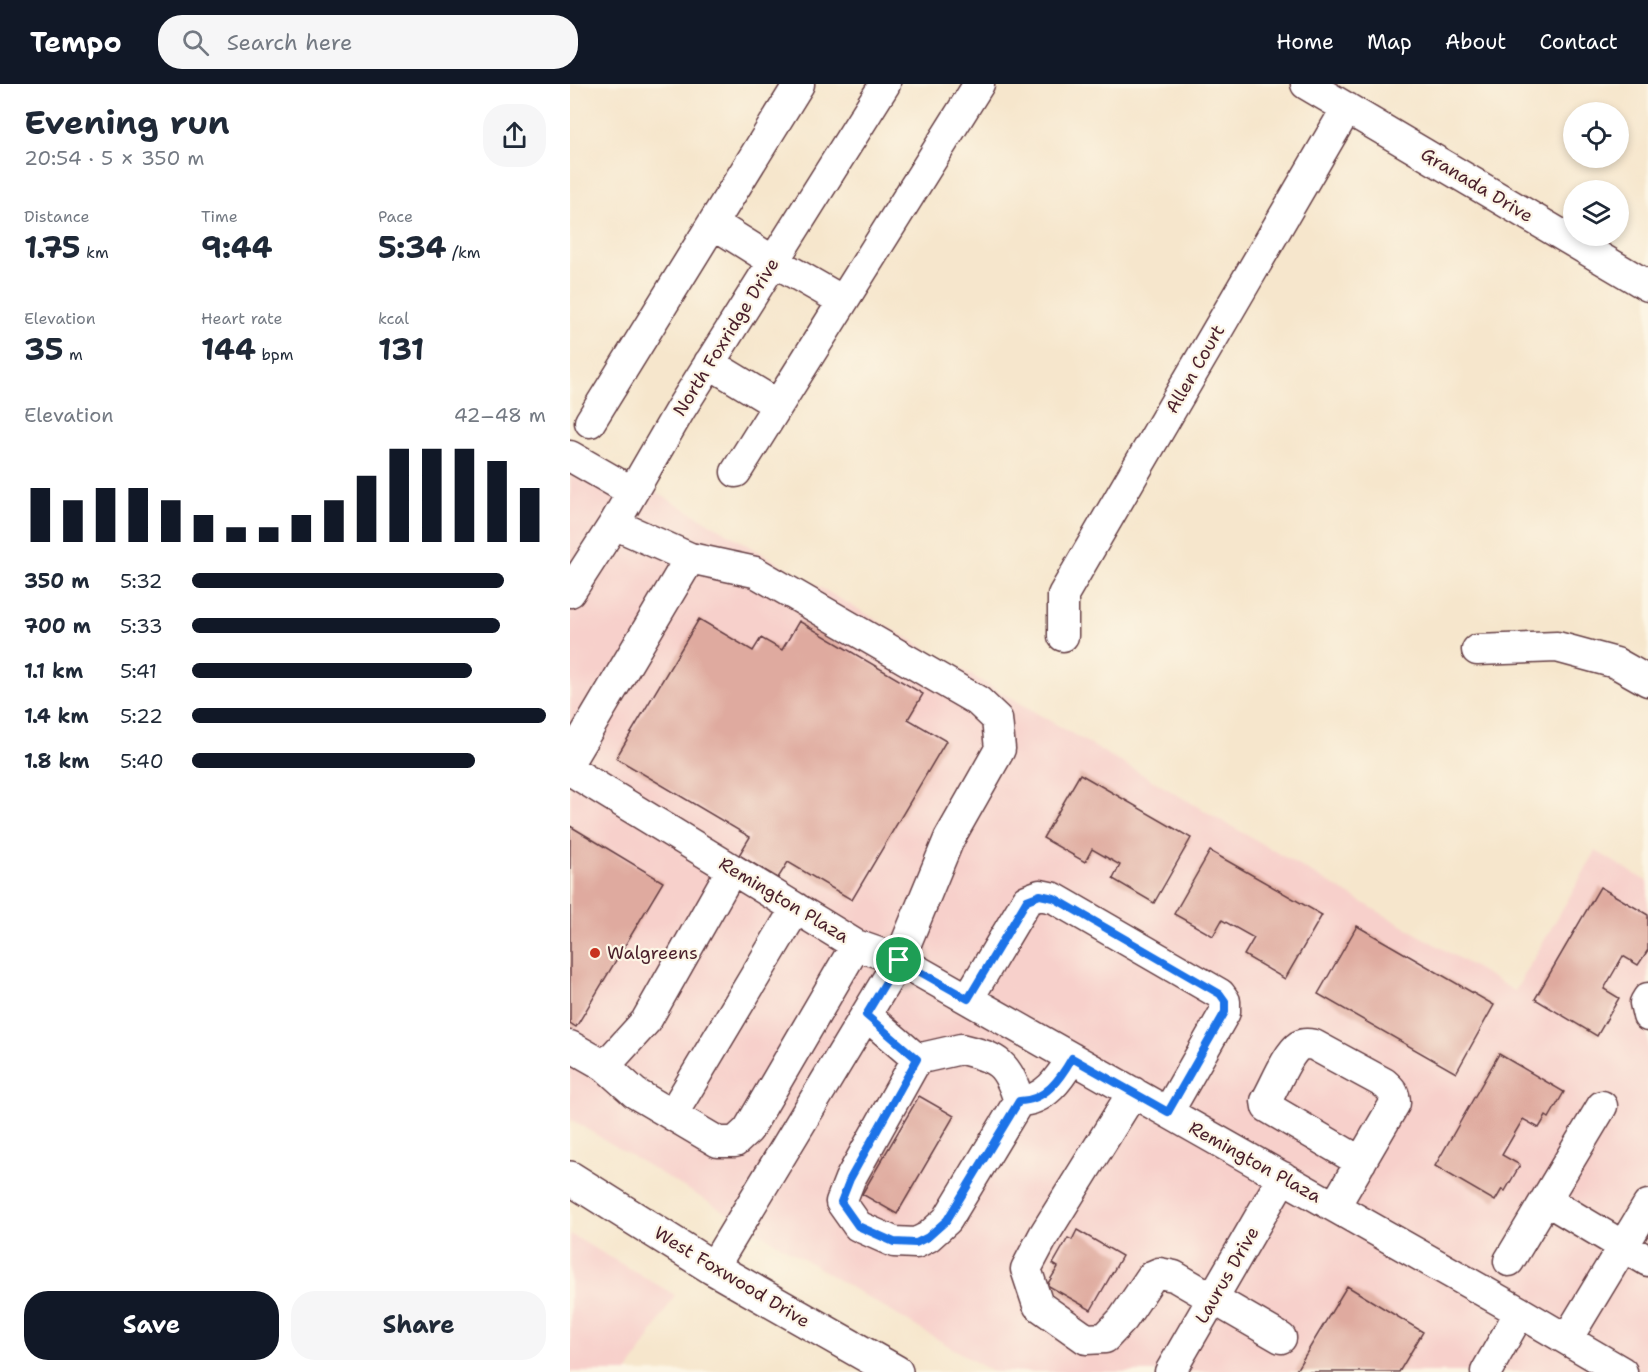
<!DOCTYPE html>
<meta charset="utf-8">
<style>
body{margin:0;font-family:"Shantell Sans",sans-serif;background:#f6f6f7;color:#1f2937;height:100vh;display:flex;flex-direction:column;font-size:22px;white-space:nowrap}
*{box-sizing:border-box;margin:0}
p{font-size:20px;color:#747a83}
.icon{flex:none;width:33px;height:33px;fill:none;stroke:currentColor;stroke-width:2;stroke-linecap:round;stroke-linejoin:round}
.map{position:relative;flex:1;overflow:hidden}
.details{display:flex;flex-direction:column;background:#fff;width:570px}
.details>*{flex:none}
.buttons{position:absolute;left:993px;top:18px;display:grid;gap:12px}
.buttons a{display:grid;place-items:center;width:66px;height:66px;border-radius:50%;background:#fff;box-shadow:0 3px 9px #0003;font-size:30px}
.pin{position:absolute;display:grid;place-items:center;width:51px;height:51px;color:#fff;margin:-26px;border:3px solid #fff;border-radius:50%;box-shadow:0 2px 6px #0007}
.round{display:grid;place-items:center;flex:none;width:63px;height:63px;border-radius:24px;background:#f6f6f7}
.headline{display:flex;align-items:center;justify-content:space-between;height:102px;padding:0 24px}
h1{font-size:33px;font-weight:700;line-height:45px}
.metrics{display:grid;grid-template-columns:repeat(3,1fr);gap:9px;height:102px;padding:6px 24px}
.metrics div{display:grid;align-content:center}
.metrics b{font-size:30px;font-weight:700}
.metrics small{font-size:16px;font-weight:400}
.metrics p{font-size:16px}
.chart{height:168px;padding:12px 24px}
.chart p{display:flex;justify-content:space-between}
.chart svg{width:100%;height:108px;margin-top:6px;stroke:#111827;stroke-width:6}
.action{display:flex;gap:12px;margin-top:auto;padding:12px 24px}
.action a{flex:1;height:69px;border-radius:24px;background:#111827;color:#fff;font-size:24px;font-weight:700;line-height:69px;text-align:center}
.action a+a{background:#f6f6f7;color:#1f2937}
ul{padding:0 24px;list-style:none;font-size:20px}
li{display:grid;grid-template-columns:96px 72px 1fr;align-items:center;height:45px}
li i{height:15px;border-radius:8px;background:#111827}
header{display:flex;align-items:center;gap:36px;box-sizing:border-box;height:84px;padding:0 30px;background:#111827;color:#fff}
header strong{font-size:28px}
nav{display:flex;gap:33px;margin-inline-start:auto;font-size:21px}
.search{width:420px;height:54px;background:#f6f6f7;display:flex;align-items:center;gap:15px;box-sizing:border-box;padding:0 21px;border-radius:24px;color:#747a83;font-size:22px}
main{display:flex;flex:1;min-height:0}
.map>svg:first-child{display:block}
.built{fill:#f7d0cb}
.building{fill:#dfaa9f}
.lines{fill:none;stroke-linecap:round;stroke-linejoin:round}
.minor-casing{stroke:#643d43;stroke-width:33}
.major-casing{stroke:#643d43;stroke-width:36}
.minor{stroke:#fff;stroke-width:30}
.major{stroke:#fff;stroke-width:33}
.route-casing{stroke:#fff;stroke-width:12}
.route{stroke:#1a73e8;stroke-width:8}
.poi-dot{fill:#c8321e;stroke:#fcf5e5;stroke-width:2}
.labels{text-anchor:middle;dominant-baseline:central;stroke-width:4.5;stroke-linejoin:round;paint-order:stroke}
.street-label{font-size:18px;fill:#4a1f2b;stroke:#fcf5e5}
.poi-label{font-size:18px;fill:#4a1f2b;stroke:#fcf5e5;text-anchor:start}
</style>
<header>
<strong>Tempo</strong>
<div class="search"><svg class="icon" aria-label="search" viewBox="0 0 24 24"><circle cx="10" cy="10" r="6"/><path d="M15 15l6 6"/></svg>Search here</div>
<nav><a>Home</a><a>Map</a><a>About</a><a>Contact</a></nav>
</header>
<main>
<section class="details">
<div class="headline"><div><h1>Evening run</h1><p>20:54 · 5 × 350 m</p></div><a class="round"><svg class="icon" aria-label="share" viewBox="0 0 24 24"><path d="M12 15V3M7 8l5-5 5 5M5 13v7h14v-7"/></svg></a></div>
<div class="metrics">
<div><p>Distance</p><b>1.75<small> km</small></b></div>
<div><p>Time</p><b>9:44</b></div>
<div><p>Pace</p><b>5:34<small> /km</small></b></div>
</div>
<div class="metrics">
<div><p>Elevation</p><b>35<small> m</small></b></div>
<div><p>Heart rate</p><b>144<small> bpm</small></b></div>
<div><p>kcal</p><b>131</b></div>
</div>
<div class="chart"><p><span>Elevation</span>42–48 m</p>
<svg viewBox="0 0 160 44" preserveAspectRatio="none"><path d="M5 44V22M15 44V27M25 44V22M35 44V22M45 44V27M55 44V33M65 44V38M75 44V38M85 44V33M95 44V27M105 44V17M115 44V6M125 44V6M135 44V6M145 44V11M155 44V22"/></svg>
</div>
<ul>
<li><b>350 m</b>5:32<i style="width:88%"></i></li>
<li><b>700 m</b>5:33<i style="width:87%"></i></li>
<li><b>1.1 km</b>5:41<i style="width:79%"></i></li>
<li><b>1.4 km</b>5:22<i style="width:100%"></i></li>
<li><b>1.8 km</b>5:40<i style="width:80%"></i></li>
</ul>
<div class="action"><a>Save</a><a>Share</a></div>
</section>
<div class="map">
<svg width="1078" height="1288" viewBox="0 0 1078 1288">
<rect width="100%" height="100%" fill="#fcf5e5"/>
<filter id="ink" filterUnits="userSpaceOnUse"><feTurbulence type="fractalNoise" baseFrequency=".0167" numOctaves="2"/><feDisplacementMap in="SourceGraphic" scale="12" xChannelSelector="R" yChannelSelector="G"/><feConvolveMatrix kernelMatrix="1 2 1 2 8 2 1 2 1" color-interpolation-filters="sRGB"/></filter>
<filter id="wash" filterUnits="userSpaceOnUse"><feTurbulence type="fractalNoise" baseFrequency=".008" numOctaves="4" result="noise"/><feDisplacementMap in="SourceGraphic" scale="24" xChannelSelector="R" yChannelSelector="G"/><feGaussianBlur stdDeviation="1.35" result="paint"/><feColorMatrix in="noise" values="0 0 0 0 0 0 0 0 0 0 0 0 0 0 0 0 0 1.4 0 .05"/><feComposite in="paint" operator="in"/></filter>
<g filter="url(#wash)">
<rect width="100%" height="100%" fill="#f6e6cc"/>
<path class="built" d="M0 358 945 907 1026 767 1078 798V1288H422L0 1035Z
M0 1150 105 1211 58 1288H0Z"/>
<g id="blocks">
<path class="building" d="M129 535 183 567 191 554 212 566 229 537 353 610 338 635 376 657 282 816 218 778 208 794 169 771 180 753 46 674Z
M510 690 621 754 584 819 543 795 550 781 522 765 515 778 473 754Z
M0 742 93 798 6 943 0 939Z
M640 767 752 831 715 895 674 871 684 854 652 836 643 852 604 830Z
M1030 803 1078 831V866L1068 881 1053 872 1034 905 1049 914 1027 952 965 915Z
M787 842 924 921 886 989 748 910Z
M929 970 994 1008 979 1034 976 1032 969 1044 953 1035 932 1071 950 1081 935 1107 932 1105 925 1117 865 1082Z
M349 1012 384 1032 327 1130 292 1110Z
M507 1146 552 1172 521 1226 477 1201 488 1183 483 1180 498 1154 502 1156Z
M777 1202 853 1248 829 1288H725Z"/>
</g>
</g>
<g filter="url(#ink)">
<use href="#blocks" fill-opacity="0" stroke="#643d43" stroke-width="1.5"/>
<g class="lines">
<g class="minor-casing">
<path id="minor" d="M736 0 1078 202
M144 140 203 177 273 217
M139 279 208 321
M20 338 229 0
M0 372 61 407
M166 388 409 0
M44 440 120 474 185 488 408 617 427 635 430 665 379 755 329 876 143 1184
M0 508 44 440 110 326 315 0
M493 552V511L777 24
M907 566 987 563 1046 579 1078 597
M0 676 120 474
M0 686 286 861 329 876 950 1228 1052 1288
M1078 914 1075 919 1078 932
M398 915 457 816 470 811 484 814 650 910 655 917V928L598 1028
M296 931 347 975
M0 962 35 982 65 1009 148 1058H165L178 1046 286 861
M391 965C429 974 437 979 449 1017L377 1136 358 1153 346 1159 324 1158 288 1142 271 1118 280 1095 347 975Z
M35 982 76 937 162 785
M563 1008 474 1151 456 1185 468 1221 516 1255 535 1254 553 1235 582 1192 589 1189 604 1192 711 1254
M449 1017C475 1017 490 994 502 974
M102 1031 226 824
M976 1116 1078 1177
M765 1122 825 1019C825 1009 821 1005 814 999L744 961C739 960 734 959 729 962 717 970 704 1004 696 1017L697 1023 791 1078
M939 1177 1032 1022
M997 1255 1078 1121
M600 1288 713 1093
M916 1288 950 1228"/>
</g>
<g class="major-casing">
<path id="major" d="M0 1094 143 1184 326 1288"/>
</g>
<use href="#minor" class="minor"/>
<use href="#major" class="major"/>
</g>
</g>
<g class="lines" filter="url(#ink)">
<g class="route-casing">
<path id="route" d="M470 811 484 814 650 910 655 917V928L598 1028 502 974C490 995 475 1017 449 1017L377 1136 358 1153 346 1159 324 1158 288 1142 271 1118 280 1095 347 975 296 931 329 876 398 915 457 816Z"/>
</g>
<use href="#route" class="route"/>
</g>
<circle class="poi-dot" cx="25" cy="869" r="6"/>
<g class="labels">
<g class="street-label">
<text transform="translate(907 101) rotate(31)">Granada Drive</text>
<text transform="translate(156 253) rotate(-58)">North Foxridge Drive</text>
<text transform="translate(625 285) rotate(-60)">Allen Court</text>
<text transform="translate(214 816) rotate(31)">Remington Plaza</text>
<text transform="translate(685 1078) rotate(29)">Remington Plaza</text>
<text transform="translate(657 1191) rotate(-60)">Laurus Drive</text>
<text transform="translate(162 1193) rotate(31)">West Foxwood Drive</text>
</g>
<g class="poi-label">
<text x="37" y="869">Walgreens</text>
</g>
</g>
</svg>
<div class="buttons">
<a><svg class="icon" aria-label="locate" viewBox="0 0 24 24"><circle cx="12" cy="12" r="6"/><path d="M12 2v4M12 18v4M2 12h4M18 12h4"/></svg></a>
<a><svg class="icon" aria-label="layers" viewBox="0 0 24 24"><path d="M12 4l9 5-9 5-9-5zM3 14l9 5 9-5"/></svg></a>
</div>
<div class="pin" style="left:329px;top:876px;background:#1e9e55"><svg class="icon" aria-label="arrive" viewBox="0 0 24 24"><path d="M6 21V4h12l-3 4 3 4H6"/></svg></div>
</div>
</main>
